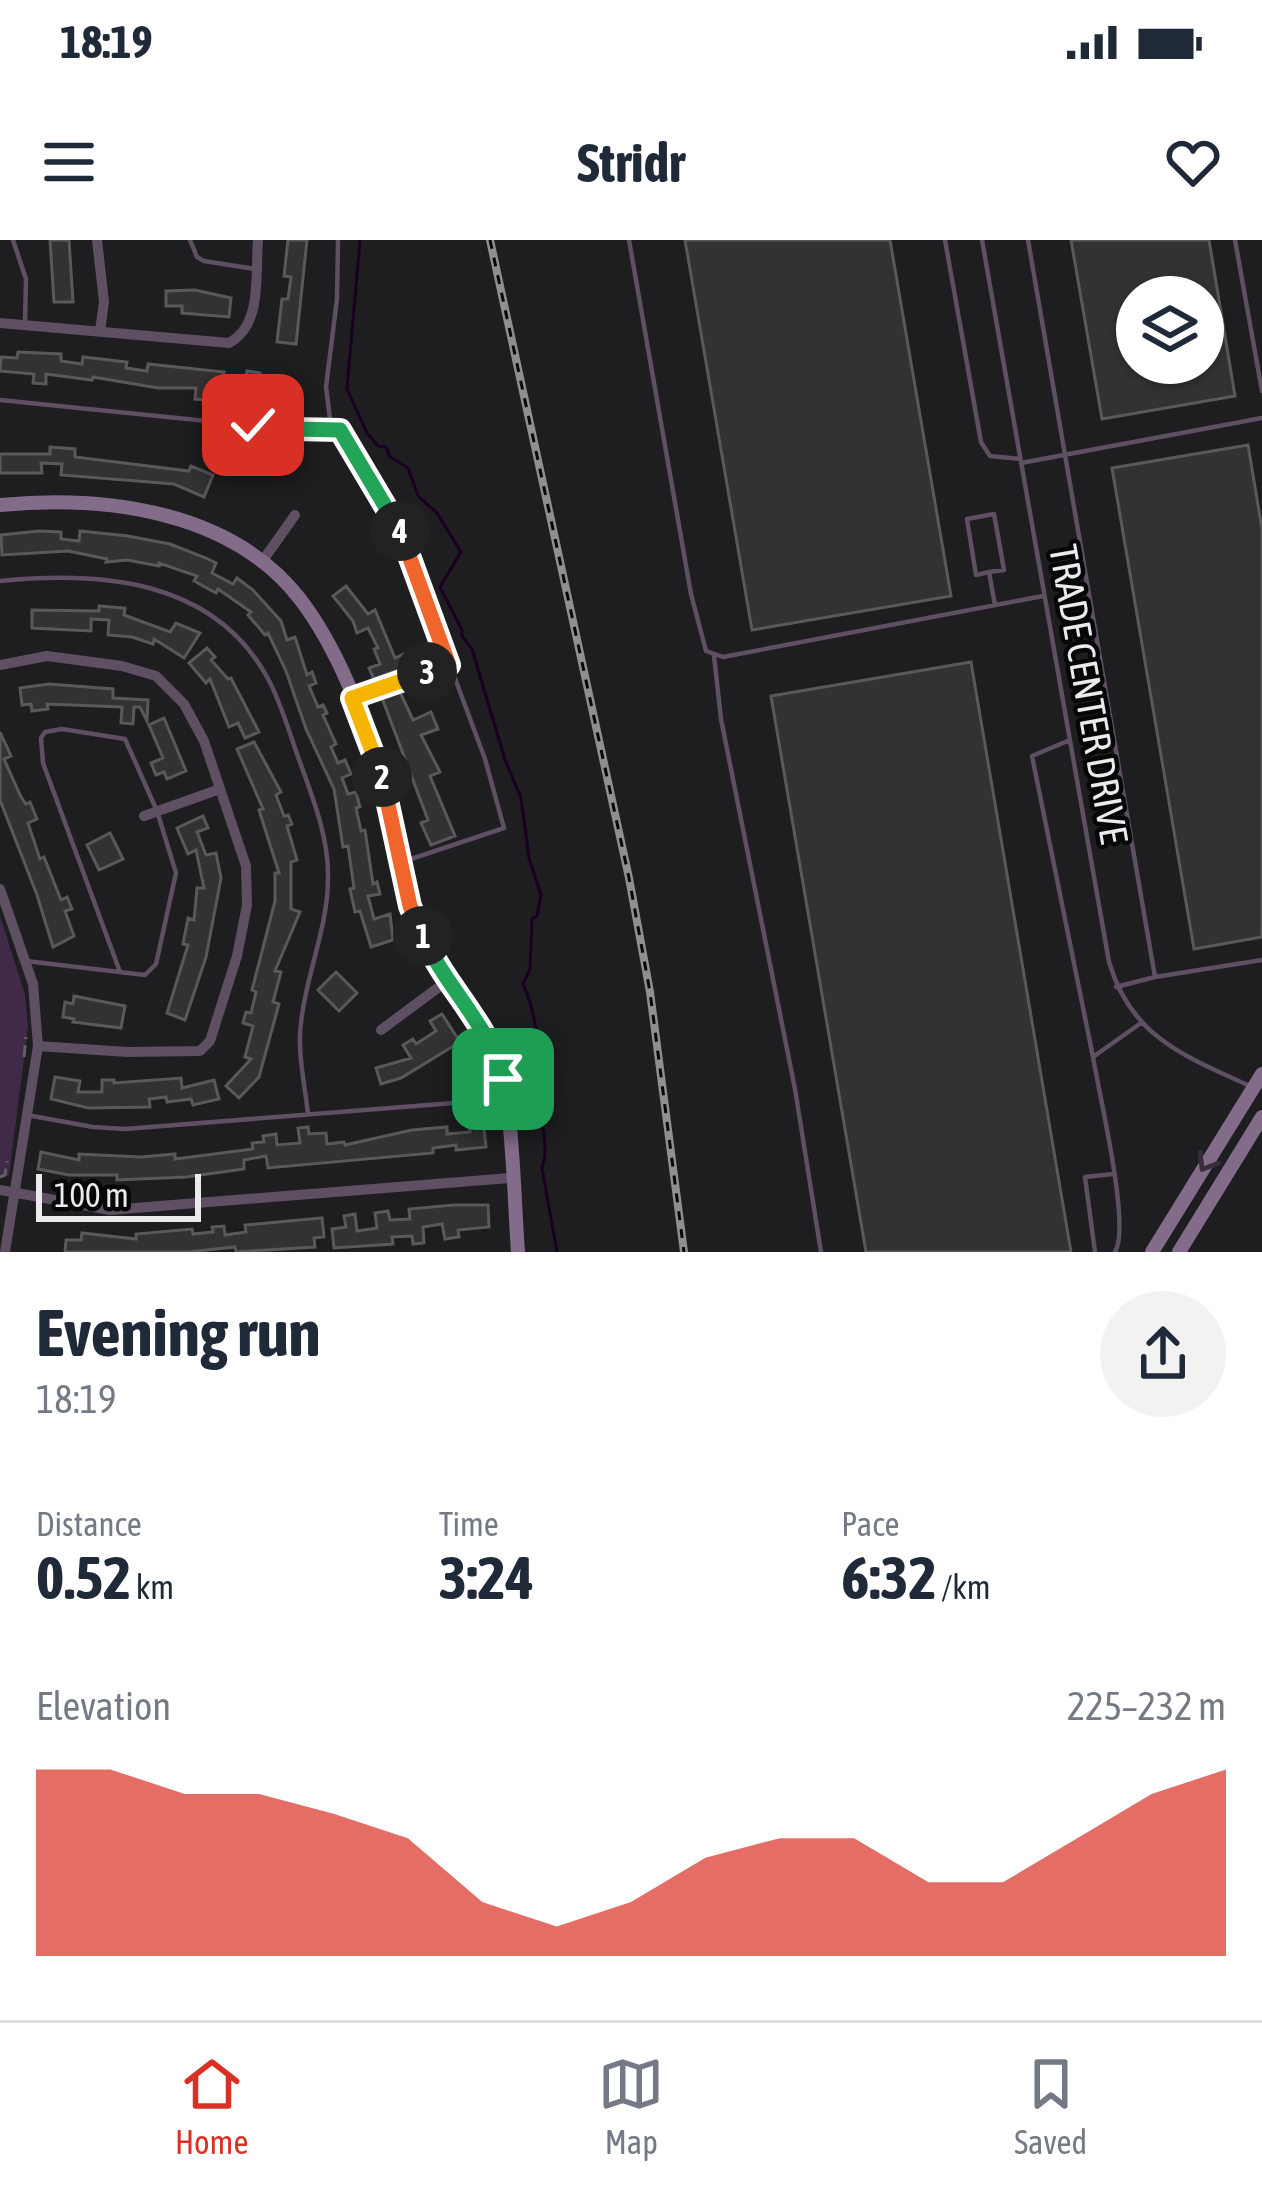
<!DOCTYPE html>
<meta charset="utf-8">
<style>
body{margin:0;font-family:"Asap Condensed",sans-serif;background:#f2f2f3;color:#1f2937;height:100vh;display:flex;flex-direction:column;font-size:45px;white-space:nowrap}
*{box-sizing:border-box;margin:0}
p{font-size:39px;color:#747a83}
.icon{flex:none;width:66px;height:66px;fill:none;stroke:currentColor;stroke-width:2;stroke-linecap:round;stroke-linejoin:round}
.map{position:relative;height:1012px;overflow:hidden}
.side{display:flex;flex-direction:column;background:#fff;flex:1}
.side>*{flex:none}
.buttons{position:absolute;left:1116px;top:36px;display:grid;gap:24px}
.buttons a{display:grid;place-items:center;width:108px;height:108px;border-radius:50%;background:#fff;box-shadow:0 3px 9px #0004;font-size:60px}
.scale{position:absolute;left:36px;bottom:30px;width:165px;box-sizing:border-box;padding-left:12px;border:6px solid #ebeaec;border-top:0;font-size:33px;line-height:42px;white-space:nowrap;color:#ebeaec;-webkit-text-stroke:9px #080708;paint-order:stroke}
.pin{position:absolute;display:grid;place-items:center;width:102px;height:102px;color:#fff;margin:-51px;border-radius:24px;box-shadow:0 6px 18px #0006}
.km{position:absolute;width:60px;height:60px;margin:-30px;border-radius:50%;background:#222;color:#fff;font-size:33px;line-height:60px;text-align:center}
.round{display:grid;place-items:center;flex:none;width:126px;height:126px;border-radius:63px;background:#f2f2f3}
.headline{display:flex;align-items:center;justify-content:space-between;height:204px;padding:0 36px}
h1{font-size:66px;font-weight:700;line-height:90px}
.stats{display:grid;grid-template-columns:repeat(3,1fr);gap:18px;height:204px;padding:12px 36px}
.stats div{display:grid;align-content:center}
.stats b{font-size:60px;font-weight:700}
.stats small{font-size:33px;font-weight:400}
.stats p{font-size:33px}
.chart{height:336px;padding:24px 36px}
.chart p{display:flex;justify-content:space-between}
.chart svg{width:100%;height:216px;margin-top:12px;fill:#d93025;opacity:.7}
.status{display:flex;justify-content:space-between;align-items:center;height:84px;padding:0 60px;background:#fff;direction:ltr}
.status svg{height:33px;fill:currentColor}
header{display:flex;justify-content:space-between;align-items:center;height:156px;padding:0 36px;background:#fff;font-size:54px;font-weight:700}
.tabs{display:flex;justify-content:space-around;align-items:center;height:168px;border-top:3px solid #e0e1e3;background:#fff;font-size:33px;color:#747a83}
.tabs a{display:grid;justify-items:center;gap:6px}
.tabs .on{color:#d93025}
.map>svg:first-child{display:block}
.green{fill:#402a47}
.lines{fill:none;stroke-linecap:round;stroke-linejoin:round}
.stream{stroke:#190022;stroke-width:3}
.building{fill:#333133;stroke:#5a585b;stroke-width:3;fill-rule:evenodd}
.path{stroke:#616062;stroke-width:3;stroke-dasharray:12 6;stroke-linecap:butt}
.lane{stroke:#5e4f63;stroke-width:4.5}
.street{stroke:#5e4f63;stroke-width:10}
.secondary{stroke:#836c8a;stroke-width:14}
.rail-casing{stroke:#8f8e90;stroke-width:8}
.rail{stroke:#080708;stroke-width:3;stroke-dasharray:9;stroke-linecap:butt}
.oneway{stroke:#392f3c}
.split-1-casing{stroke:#fff;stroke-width:24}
.split-2-casing{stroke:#fff;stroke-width:24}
.split-3-casing{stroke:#fff;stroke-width:24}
.split-4-casing{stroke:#fff;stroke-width:24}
.split-5-casing{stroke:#fff;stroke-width:24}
.split-6-casing{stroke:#fff;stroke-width:24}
.split-1{stroke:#22a559;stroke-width:15}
.split-2{stroke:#f0652b;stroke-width:15}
.split-3{stroke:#f5b400;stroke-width:15}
.split-4{stroke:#f0652b;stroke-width:15}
.split-5{stroke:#22a559;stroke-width:15}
.split-6{stroke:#f5b400;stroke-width:15}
.labels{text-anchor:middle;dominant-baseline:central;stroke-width:9;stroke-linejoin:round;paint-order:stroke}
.street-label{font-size:39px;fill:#ebeaec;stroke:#080708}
</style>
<div class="status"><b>18:19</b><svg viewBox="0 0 49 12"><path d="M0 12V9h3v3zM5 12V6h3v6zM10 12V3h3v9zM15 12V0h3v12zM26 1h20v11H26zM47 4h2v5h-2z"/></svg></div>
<header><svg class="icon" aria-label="menu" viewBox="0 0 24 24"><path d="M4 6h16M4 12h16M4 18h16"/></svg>Stridr<svg class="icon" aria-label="heart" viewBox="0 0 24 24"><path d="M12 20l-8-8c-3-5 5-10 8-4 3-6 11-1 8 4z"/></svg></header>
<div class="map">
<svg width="1262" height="1012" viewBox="0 0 1262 1012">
<rect width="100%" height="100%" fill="#1e1d1f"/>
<path class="green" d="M0 676 25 754 28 788 9 935 0 939Z"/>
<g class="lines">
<path class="stream" d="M360 0 347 149 367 193 378 206 386 207 390 217 408 228 418 256 437 273 461 312 440 347 462 390V396L472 409 505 520 521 558 529 618 541 655 537 676 532 679 530 729 523 744C541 783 537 818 539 860 540 883 550 904 542 928L557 1012"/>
</g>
<path class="building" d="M50 0H69L73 62H54Z
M288 0H307L296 104 277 102 282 59H288L291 37 284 36Z
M685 0H890L951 356 752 390Z
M1071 0H1209L1235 156 1102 179ZM1137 57H1203V123H1137Z
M195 50 231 58 229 77 182 73V66H166V51Z
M18 112 61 114V121L82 124 83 117 127 122 126 128 147 131 148 124 224 132 223 138 245 141 247 131 260 133 256 157 222 151 221 161 195 159 196 148H158L93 137 92 140 46 134V144L33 143 34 134 0 131 1 117 17 118Z
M1248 205 1262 289V697L1194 709 1112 228Z
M50 207 75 209V217L189 231 191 226 213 235 204 257 174 244 61 235 62 224 41 223 42 233H0V214H50Z
M39 291 61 292V299L79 301 80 291 128 296 170 304 206 318 216 323 212 333 233 344 237 338 253 350 281 381 287 400 295 397 307 435 312 432 316 443 309 446 318 467 323 465 327 473 323 475 336 504 331 507 338 523 345 520 351 534 342 538 348 554 356 552 360 567 356 568 361 591 365 590 373 644 377 642 380 654 368 656 374 679 390 674 393 700 371 707 360 671 355 672 350 649 354 648 348 606 343 607 334 549 306 489 286 431 268 393 265 395 248 375 251 372 218 349 216 353 194 341 197 336 159 323V326L127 320 106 322 107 319 68 311 2 315 1 295Z
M346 346 368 374 375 370 395 418 417 408 423 421 374 439 369 428 380 424 374 409 378 408 368 388 357 393 353 381 333 356Z
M99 366 125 368 124 375 170 392 176 383 200 393 184 418 154 399 153 404 132 397 108 395 109 380 91 379V391L32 388V370L99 371Z
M207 408 215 417 211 420 228 439 231 438 259 492 245 498 238 483 229 487 210 439 206 443 189 423Z
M971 422 1071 1012H866L771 456Z
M49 444 113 449V458L148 460 147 481 140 467H134L133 484 121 483 122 467 47 464 48 469 32 471 31 464 22 465 20 448Z
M399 450 413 480 431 472 438 489 421 495 440 532 430 536 455 596 431 605 421 583 428 580 382 458Z
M164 478 186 531 167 539 164 532 156 535 151 523 163 518 149 485Z
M0 492 11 516 4 519 21 557 26 564 30 562 37 579 28 583 40 619 44 617 61 660 67 657 72 669 65 671 74 696 53 707 37 655 0 560Z
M254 502 281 552 276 555 284 576 288 575 292 584 287 586 297 620 291 622V669L300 672 275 731 281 732 273 762 279 764 259 837 239 858 226 846 251 819 245 817 253 786 243 783 246 772 251 773 256 752 252 750 275 661V633H279L259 570 263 569 237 509Z
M203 576 208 588 197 592 206 615 216 613 221 638 206 717 185 780 167 773 188 705 183 704 188 678 194 680 197 648H204L196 610 188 614 177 588Z
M110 593 123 619 99 630 87 605Z
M336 732 357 753 339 771 318 750Z
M74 756 125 766 121 788 73 782 74 779 63 777 65 762 73 764Z
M442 774 460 802 401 838 381 844 376 828 411 818 403 805 413 799 416 804 436 791 430 781Z
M55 837 80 841 78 852H102V840H114V843L181 838 182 848 214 840 219 859 193 865 191 859 167 862 166 857 149 859 150 867 88 868 51 859Z
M483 879 486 907 456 910V905L433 908V913L268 928 266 916 244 920V929L186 937 117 940V935H69L38 929 41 912 79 920V914L141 917 175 914V919L253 909 252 903 264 902 263 896 276 894 277 905 300 903 298 888 308 887 309 894 326 893 327 904 344 902 345 905 412 890 447 887V894L470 892 469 880Z
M454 965H488L489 987 458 990 459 997 445 999 442 984 423 987 424 1003 413 1004 412 996 392 997 393 1004 334 1008 332 989 346 987 344 976 355 974 357 991 377 988 375 973 388 971 390 980 410 979 409 969Z
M322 978 324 997 314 998 315 1007 236 1012 235 1007 188 1012H65L66 1000H81L82 993 136 999V994L192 989 193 994 213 992 212 987 224 986 225 995 246 992 245 985Z"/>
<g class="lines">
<path class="path" d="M24 817 26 797
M0 937 5 935 7 921"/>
<path class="lane" d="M13 0 26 39 25 82
M190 0 197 17 204 21 255 29
M338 0 337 59 326 147 330 179 398 285 485 519 504 588 405 621
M629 0 691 354 706 411 723 417 1043 356
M945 0 981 202 990 216 1020 219
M982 0 1109 722C1131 797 1184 816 1250 846
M1028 0 1155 737 1262 720
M1235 0 1262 151
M0 160 314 192 340 190
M1021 223 1262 178
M989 332 1004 330 994 274 967 279 976 335 989 332 995 365
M0 341C101 331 213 339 267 437 280 460 288 488 297 514 311 553 329 596 328 638 328 688 306 734 301 783 297 812 305 845 308 874
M714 416 721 479 795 849 821 1012
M357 456 449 425
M1070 500 1032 516 1093 817 1141 783
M26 721 145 735 156 724 176 633 157 571 125 499 62 489 45 492 41 498 43 523 120 732
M1116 747 1155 737
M1093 817C1099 854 1131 986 1115 1012
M27 875 93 887 125 889 504 859
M1095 1012 1085 937 1113 934"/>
<path class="street" d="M97 0 104 62 100 91
M0 83 229 103C263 85 255 34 258 0
M261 323 295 275
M0 425 47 416 122 426 156 436 184 464 204 501 246 626 247 665 237 716 210 801 200 811 127 812 38 806
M144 576 220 549
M0 649 33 744 38 806 5 1012
M381 790 447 741
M0 950 110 970 511 938"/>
<path class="secondary" d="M0 265C104 255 231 270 300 359 339 410 364 479 383 540 395 581 397 624 410 665 419 692 433 723 450 746 465 765 482 783 493 805 513 844 514 963 518 1012
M1152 1012 1262 834
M1179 1012 1262 877"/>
<g class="rail-casing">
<path id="rail" d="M490 0 629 638 650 752 684 1012"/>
</g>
<use href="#rail" class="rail"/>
</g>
<defs><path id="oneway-chevron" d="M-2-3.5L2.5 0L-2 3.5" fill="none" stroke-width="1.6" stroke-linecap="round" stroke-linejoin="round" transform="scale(3)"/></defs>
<use class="oneway" href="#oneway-chevron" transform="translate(1206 923) rotate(121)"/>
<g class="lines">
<g class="split-1-casing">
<path id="split-1" d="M423 696C446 748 489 784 503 839"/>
</g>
<g class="split-2-casing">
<path id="split-2" d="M382 537 410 666 423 696"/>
</g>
<g class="split-3-casing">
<path id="split-3" d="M382 537 352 458 427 432"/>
</g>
<g class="split-4-casing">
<path id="split-4" d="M400 291 449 425 427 432"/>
</g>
<g class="split-5-casing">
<path id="split-5" d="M293 189 340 190 400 291"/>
</g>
<g class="split-6-casing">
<path id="split-6" d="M253 185 293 189"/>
</g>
<use href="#split-1" class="split-1"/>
<use href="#split-2" class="split-2"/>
<use href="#split-3" class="split-3"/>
<use href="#split-4" class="split-4"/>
<use href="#split-5" class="split-5"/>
<use href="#split-6" class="split-6"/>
</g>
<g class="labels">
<g class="street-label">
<text transform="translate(1089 454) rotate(80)">TRADE CENTER DRIVE</text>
</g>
</g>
</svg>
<div class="buttons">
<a><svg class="icon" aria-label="layers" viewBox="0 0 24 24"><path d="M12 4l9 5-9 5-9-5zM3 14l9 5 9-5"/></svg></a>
</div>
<div class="scale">100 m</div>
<div class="pin" style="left:503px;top:839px;background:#1e9e55"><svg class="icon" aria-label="arrive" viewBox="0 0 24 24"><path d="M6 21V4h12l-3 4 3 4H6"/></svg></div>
<div class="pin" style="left:253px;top:185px;background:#d93025"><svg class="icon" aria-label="check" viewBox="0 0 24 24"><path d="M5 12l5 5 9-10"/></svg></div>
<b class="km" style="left:423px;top:696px">1</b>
<b class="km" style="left:382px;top:537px">2</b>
<b class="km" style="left:427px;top:432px">3</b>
<b class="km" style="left:400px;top:291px">4</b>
</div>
<section class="side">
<div class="headline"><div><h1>Evening run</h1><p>18:19</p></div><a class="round"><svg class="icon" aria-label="share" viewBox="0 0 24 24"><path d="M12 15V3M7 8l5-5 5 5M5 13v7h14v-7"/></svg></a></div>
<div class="stats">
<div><p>Distance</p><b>0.52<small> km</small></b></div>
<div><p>Time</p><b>3:24</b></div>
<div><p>Pace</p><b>6:32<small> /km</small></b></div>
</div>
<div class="chart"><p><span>Elevation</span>225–232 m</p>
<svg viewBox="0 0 160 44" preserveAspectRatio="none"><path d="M0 44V6L10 6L20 11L30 11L40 15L50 20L60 33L70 38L80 33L90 24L100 20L110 20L120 29L130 29L140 20L150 11L160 6V44z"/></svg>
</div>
</section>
<nav class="tabs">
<a class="on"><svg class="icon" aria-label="home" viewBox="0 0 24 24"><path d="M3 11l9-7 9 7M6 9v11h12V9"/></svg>Home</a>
<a><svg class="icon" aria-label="map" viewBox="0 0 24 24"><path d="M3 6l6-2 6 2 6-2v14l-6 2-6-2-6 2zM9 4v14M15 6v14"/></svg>Map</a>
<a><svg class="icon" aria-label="saved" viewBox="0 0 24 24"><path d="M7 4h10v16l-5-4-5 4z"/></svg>Saved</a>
</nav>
